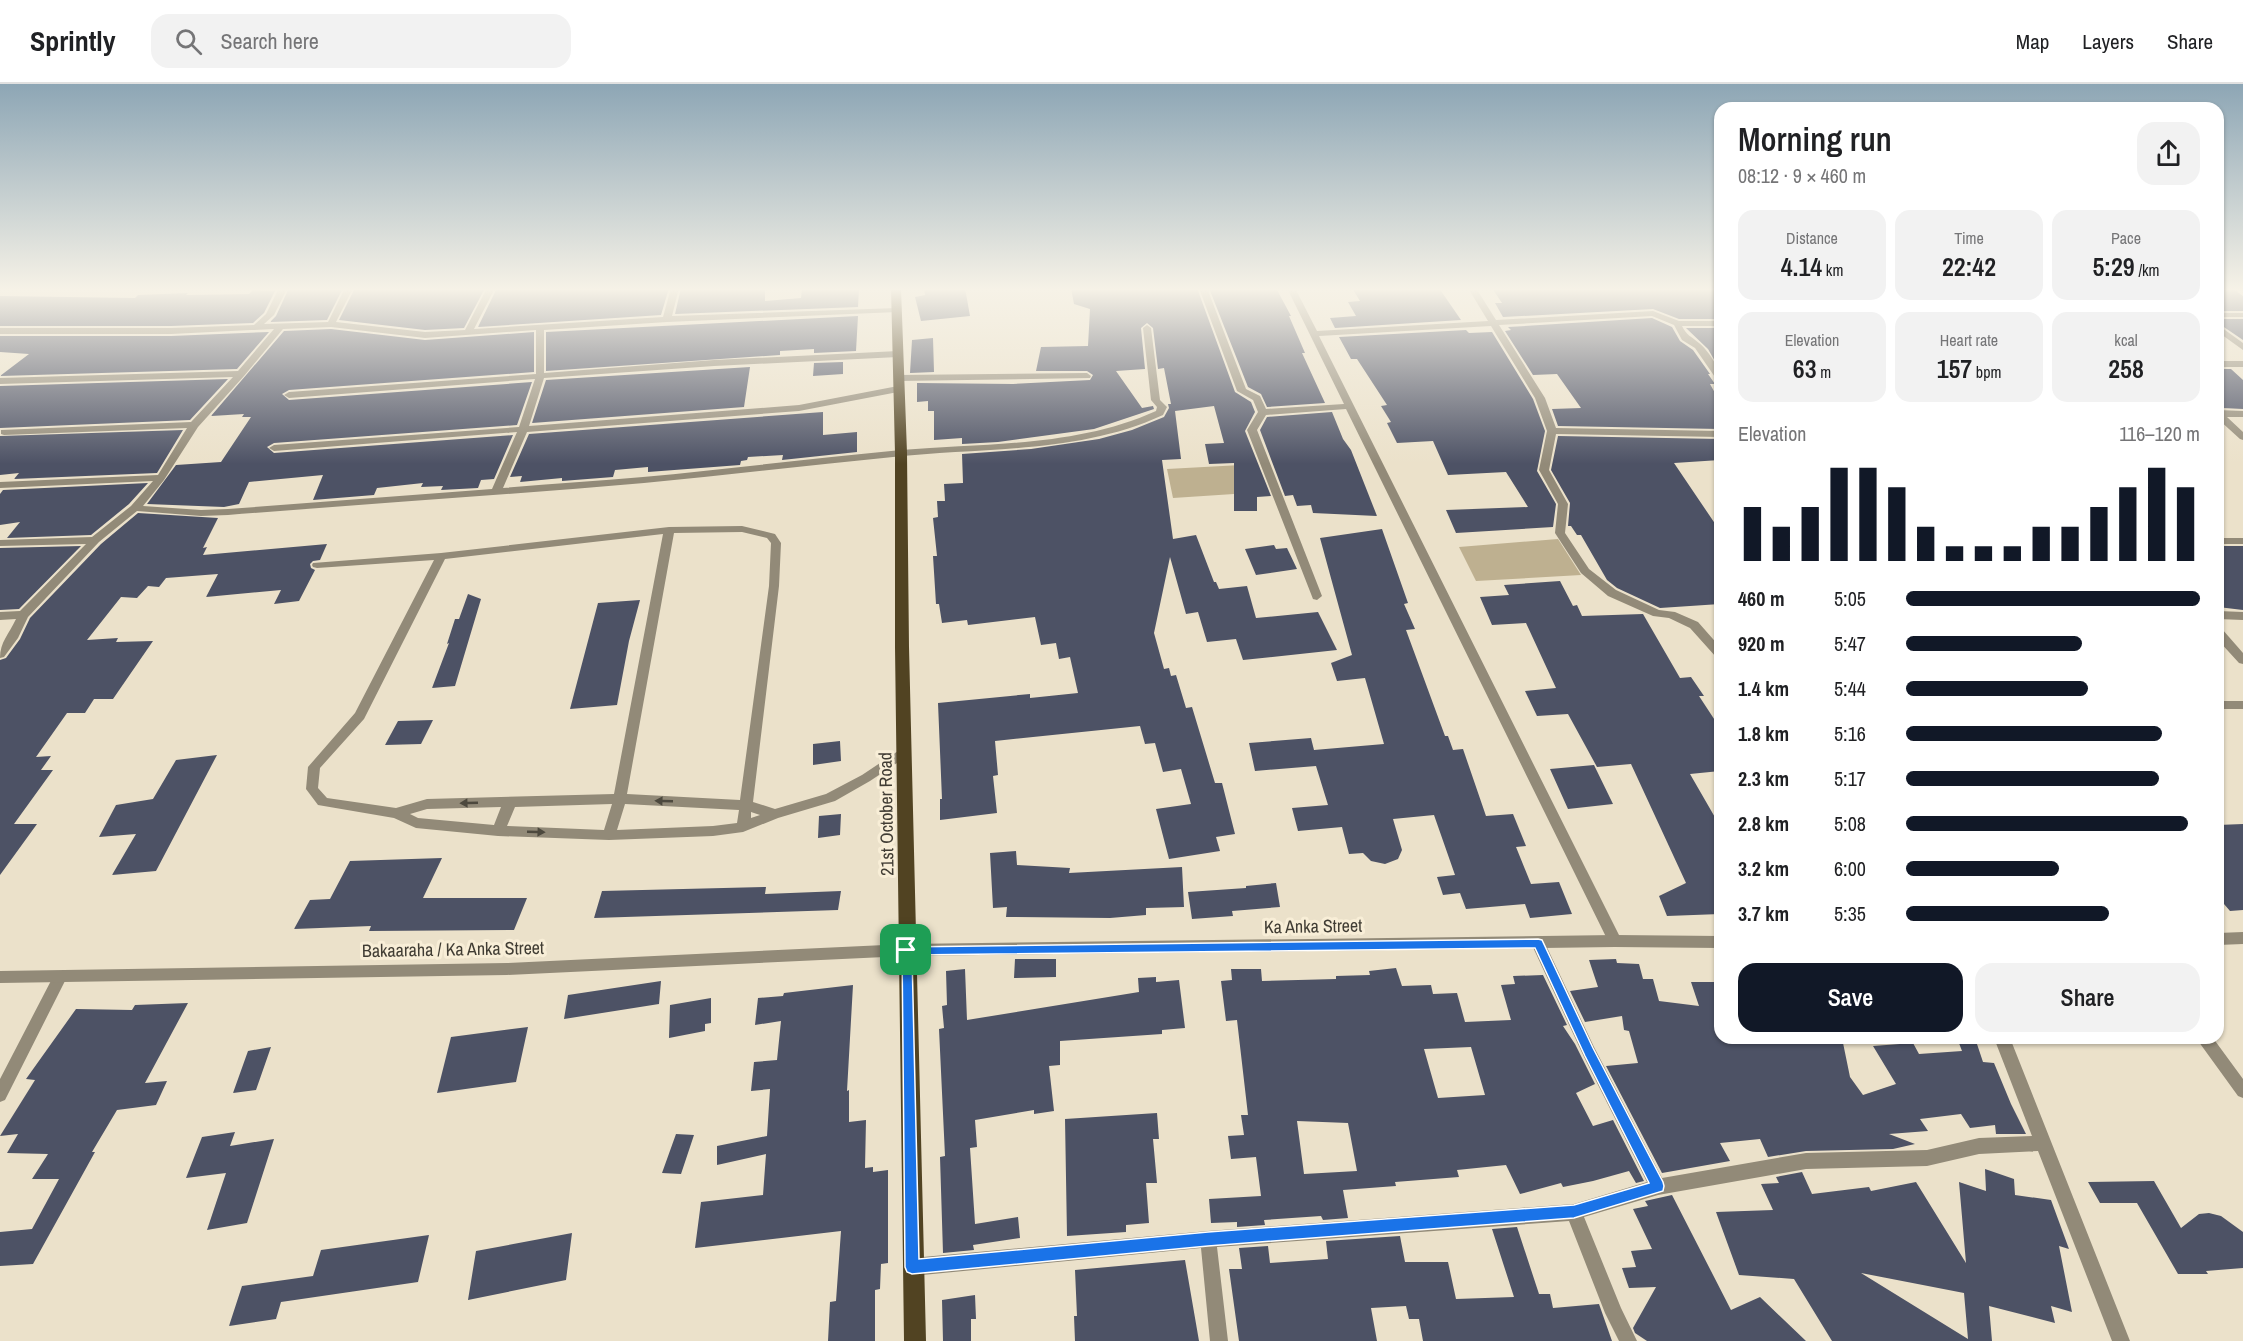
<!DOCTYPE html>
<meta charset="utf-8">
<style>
body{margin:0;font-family:"Archivo Narrow",sans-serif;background:#f2f2f2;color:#202124;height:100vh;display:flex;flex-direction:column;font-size:22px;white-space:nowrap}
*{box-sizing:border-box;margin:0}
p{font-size:20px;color:#757577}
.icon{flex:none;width:33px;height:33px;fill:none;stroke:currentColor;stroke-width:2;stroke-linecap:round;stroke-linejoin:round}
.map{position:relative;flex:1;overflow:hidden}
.side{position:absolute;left:1714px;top:18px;width:510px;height:942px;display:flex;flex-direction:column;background:#fff;border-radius:18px;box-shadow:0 2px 4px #0004}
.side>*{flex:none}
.pin{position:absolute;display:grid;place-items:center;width:51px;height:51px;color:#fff;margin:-26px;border-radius:12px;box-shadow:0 3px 9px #0006}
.round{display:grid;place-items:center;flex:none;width:63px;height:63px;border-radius:18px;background:#f2f2f2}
.head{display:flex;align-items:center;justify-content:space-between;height:102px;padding:0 24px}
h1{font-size:33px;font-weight:600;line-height:45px}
.stats{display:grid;grid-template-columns:repeat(3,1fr);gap:9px;height:102px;padding:6px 24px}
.stats div{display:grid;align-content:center;border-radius:15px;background:#f2f2f2;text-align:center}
.stats b{font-size:26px;font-weight:600}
.stats small{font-size:16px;font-weight:400}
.stats p{font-size:16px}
.chart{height:168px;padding:12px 24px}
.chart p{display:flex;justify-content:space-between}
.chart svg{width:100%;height:108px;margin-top:6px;stroke:#111827;stroke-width:6}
.action{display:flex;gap:12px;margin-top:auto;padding:12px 24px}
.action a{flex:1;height:69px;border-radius:18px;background:#111827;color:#fff;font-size:24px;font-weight:600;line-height:69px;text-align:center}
.action a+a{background:#f2f2f2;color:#202124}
ul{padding:0 24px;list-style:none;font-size:20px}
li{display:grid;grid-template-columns:96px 72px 1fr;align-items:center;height:45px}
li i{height:15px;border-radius:8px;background:#111827}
header{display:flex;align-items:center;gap:36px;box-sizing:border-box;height:84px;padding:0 30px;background:#fff;border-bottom:2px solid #e0e0e0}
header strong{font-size:28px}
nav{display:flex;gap:33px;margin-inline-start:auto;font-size:21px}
.search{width:420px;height:54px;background:#f2f2f2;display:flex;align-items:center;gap:15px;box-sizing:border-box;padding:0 21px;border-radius:18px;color:#757577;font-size:22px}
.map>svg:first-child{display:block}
.green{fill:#beb090}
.building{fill:#4d5265;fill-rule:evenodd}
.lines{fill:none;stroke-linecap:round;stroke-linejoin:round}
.service{fill:#928a78;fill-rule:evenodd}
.minor{fill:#928a78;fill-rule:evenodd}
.tertiary{fill:#928a78;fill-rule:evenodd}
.primary{fill:#514322;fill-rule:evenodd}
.oneway{fill:#4d493e}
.route{fill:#1a73e8;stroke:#fff;stroke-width:1.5;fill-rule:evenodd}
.labels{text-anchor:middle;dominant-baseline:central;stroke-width:6;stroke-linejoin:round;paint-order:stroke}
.street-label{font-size:18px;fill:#413d34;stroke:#f8eed7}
</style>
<header>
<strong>Sprintly</strong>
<div class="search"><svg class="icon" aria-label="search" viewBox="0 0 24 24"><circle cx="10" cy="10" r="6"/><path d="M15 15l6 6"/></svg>Search here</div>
<nav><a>Map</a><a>Layers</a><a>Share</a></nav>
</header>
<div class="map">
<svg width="2243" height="1257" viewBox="0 0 2243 1257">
<rect width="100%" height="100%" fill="#ebe1ca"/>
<path class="green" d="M1241 381 1249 409 1173 414 1167 385Z
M1558 455 1581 491 1476 497 1459 463Z"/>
<path class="building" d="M289 204H343L327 236 270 238 276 232Z
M355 204H485L464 244 425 246 339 236Z
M497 204H669L661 231 478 243Z
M681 204H765V217L801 214 802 204 831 205 859 204 858 223 675 230Z
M924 204H965L970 232 921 237 915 213 925 211Z
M1071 204H1197L1235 308 1251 318 1255 328 1245 347 1271 412 1257 413V427H1234V379L1209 380 1205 360 1224 359 1214 322 1175 327 1181 375 1162 376 1173 455 1196 451 1214 498H1216L1219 505 1247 502 1256 534 1318 528 1337 566 1243 576 1236 555 1207 558 1198 528 1186 530 1170 473 1154 549 1164 585 1169 584 1171 592 1176 591 1186 624 1192 623 1215 699H1222L1235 750 1216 753 1220 767 1169 775 1156 725 1191 720 1181 685 1163 688 1155 659 1145 660 1140 642 995 657 998 691 993 692 997 729 940 736V715H942L938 619 1030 610V614L1078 609 1070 573 1059 575 1056 559 1041 561 1035 533 968 541 967 536 942 539 939 520H936L933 472H937L933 434 938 433 937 417H945L944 400 963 399 962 370 1031 365 1099 355 1132 346 1164 333 1169 324 1168 320H1171L1164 284 1158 285 1153 244 1147 239 1141 244 1145 285 1116 287 1142 324 1153 322 1154 325 1094 345 998 358 962 360V354L934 356V327H928V317L917 318V299L1013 300 1090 296 1093 291 1087 287H1036L1041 263 1088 262 1090 225 1074 220Z
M1209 204H1234L1235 206 1276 204 1291 232H1289L1305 269H1302L1325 319 1267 323 1261 310 1248 303Z
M1352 204H1439L1461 236 1335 244 1330 234 1356 232 1348 218 1360 217Z
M1492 204H1720V235H1679L1653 225 1503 233 1495 219H1502Z
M2218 204H2232L2243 212V227H2218Z
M253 206 275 207 264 229 253 239 171 242H0V212L135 214 138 211 188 209 186 211 249 210Z
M858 232 856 267 814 269V265L780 267V271L546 287V248Z
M1652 234 1672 243 1680 257 1693 266 1710 290H1708L1715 300H1710L1720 318V345L1558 342 1552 325 1581 324 1557 290 1533 291 1505 247 1511 246 1508 243Z
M2218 235H2243V256L2218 239Z
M1686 244H1720V286L1708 265Z
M331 245 425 256 534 248V288L289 306 282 310 289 316 532 298 517 341 274 359 267 363 274 369 513 351 494 395 481 396 478 404 441 406 443 402 421 403 423 399 377 404 374 411 313 416 323 391 249 398 239 420 224 423 147 420 176 381 221 378 251 333H242L244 330 211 332 284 247Z
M1466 246 1469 249 1492 248 1533 315 1545 347 1537 387 1556 420 1553 443 1456 449 1446 426 1528 423 1506 388 1448 391 1433 357 1397 359 1387 339 1391 338 1381 322 1387 321 1357 275H1351L1339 253Z
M269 248 237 285 0 292 29 270 0 268V252H171Z
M933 254 934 288 910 289 912 256Z
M843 278V290L813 292 814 279Z
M750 283 744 323 532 339 546 296Z
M2218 285H2231L2243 296V325L2223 324 2218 320Z
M228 295 190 336 0 344V302Z
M823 328V351L857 348V368L782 376 783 371 748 373 747 376 741 377 740 381 648 388V383L615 386 613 393 562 397V394L520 398 522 392 510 393 529 350Z
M1332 328 1343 355 1351 366 1377 432 1313 429 1311 421 1297 422 1293 411 1285 412 1260 346 1267 333Z
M183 346 157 389 14 395 19 389 0 391V352Z
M1558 352 1720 355V376L1674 379 1720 447V520L1660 524 1617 504 1607 496 1581 451H1577L1571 442H1568L1570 419 1551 386Z
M148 399 129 420 91 451 7 454 20 438 0 441V410L3 406Z
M138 429 218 434 203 464 207 463 203 471 327 460 320 476 313 477 310 480 311 484 315 486 299 517 274 520 281 506 206 513 218 490 166 494 159 503 148 502 137 514 121 513 87 556 118 554 116 558 153 557 113 615H94L85 629H67L36 673 51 672 41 686H53L14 740H37L0 791V576L6 574 20 555 30 534 101 460Z
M1382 445 1408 519 1404 520 1415 545 1406 546 1445 652H1448L1453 666 1463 665 1486 732 1513 730 1526 762 1516 763 1531 800 1559 798 1572 830 1530 834 1525 820 1466 825 1460 809 1443 811 1437 793 1455 791 1434 731 1393 735 1402 766 1398 775 1385 780 1371 777 1363 769 1349 770 1342 743 1298 747 1292 724 1328 721 1316 682 1255 687 1249 659 1311 654 1314 666 1384 660 1365 594 1337 597 1331 579 1352 571 1320 454Z
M1274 461 1276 465 1287 464 1297 485 1256 491 1245 465Z
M81 462 19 525 0 526V464Z
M2218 462H2243V526L2218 523Z
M1560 497 1573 522 1577 521 1582 532 1643 530 1680 594 1691 593 1704 612H1699L1720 644V687L1690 690 1720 742V830L1667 832 1659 812 1686 799 1631 680 1597 683 1568 630 1537 632 1525 607 1556 604 1526 539 1492 541 1480 513 1509 511 1504 501Z
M468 510 481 515 455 602 432 604 449 559 447 560 455 535H459Z
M640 516 629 557 617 621 570 625 598 519Z
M433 636 421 660 385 661 398 637Z
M840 657 841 677 813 681V660Z
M217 671 156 787 112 791 136 750 99 753 116 721 153 715 176 676Z
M1594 681 1613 720 1568 725 1550 685Z
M841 730 840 751 818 754 819 732Z
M2243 740V826L2230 827 2218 813V741Z
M1016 767 1017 781 1070 784 1069 789 1182 783 1184 823 1146 824V831L1110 834 1006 833 1007 823 993 824 990 769Z
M442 774 423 814H527L514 846 369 847 371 842 294 845 310 816 330 815 350 777Z
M1276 799 1280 823 1232 827 1233 832 1192 835 1188 808 1246 804V802Z
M766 803 765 810 841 807 838 826 594 834 602 807Z
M1015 875H1056V893L1014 894Z
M1616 875 1617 879 1639 880 1643 895H1653L1659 917 1699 922 1691 898H1720V954H1842L1850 993 1863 1011 1896 1000 1873 962 1913 959 1919 970 1962 967 1957 954H1975L1983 978 1994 979 2011 1020 2026 1050H1996L1995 1041 1970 1044 1961 1030 1920 1035 1928 1047 1889 1050 1915 1060 1893 1065 1806 1067 1768 1073 1760 1055 1720 1059 1730 1077 1662 1089 1606 982 1638 979 1629 947 1624 946 1622 932 1585 938 1570 907 1598 903 1589 876Z
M1396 884 1402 902 1431 901 1433 910 1457 909 1465 938 1511 936 1501 901 1515 900 1513 892 1543 891 1567 941 1563 942 1575 960 1595 1000 1576 1009 1593 1042 1613 1036 1644 1097 1636 1099 1629 1087 1593 1097 1563 1103 1561 1099 1520 1110 1506 1081 1457 1086 1459 1093 1395 1098 1396 1102 1343 1106 1348 1134 1323 1136 1321 1132 1264 1136 1265 1141 1237 1143V1138L1211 1139 1209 1115 1261 1112 1256 1073 1231 1075 1228 1052 1244 1051 1241 1031H1248L1237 936 1226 937 1221 897 1232 896 1231 885H1261L1262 897 1336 895V892L1370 891 1369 887ZM1471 963 1485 1011 1438 1014 1424 965ZM1297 1037 1348 1039 1357 1087 1304 1090Z
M965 885 967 936 1139 908 1138 894 1156 893V898L1179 896 1185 944 1162 946V950L1060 957V981L1049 982 1054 1027 1034 1030V1026L975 1036 977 1063 970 1064 975 1140 1018 1133 1020 1154 973 1161 974 1166 943 1169 940 1073 945 1072 939 945 944 944 942 922 947 921 946 887Z
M661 897 659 920 564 935 568 911Z
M853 901 847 1007 849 1006V1038L866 1036 865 1084 873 1083V1088L888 1086V1179L881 1180 880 1205 875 1206V1257H828L830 1218 836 1217 841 1147 695 1164 701 1118 763 1111 766 1070 717 1081V1062L767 1052 770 1005 751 1007 754 978 777 976 781 937 755 941 758 914 783 912 784 909Z
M711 914V939L705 940V947L669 954 670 921Z
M188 919 145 999 167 997 156 1021 117 1026 92 1068H95L33 1180 0 1182V1148L32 1145 59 1095H32L48 1070 7 1069 18 1050 0 1052 35 996 26 995 76 925 132 926 135 921Z
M528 943 516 998 437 1009 451 953Z
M271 963 256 1006 233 1009 248 967Z
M1157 1029 1159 1055H1153L1157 1099H1146L1149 1139 1126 1141V1148L1067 1152 1065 1035Z
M235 1048 230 1062 274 1055 247 1139 207 1146 226 1089 186 1094 202 1053Z
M676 1050 694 1051 681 1090 662 1089Z
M1985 1085 2014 1095 2015 1111 2051 1116 2069 1165 2059 1162 2072 1228 2051 1222 2055 1239 1989 1222 1992 1257H1832L1794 1195 1739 1191 1716 1128 1773 1126 1761 1100 1779 1099 1776 1093 1802 1088 1812 1110 1869 1103 1871 1107 1916 1098 1966 1179 1959 1098 1986 1107ZM1861 1189 1964 1209 1968 1255Z
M2154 1097 2181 1144 2199 1130 2209 1129 2221 1132 2243 1148V1184L2206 1187 2208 1190H2178L2137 1119H2100L2088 1098Z
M1672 1111 1731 1226 1760 1213 1806 1257H1647L1635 1249 1633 1244 1656 1203 1629 1204 1622 1184 1636 1183 1631 1167 1652 1165 1633 1125 1648 1122 1645 1117Z
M1517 1143 1539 1210H1550L1553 1224 1599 1220 1612 1257H1423L1419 1235H1409L1406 1222 1371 1224 1377 1257H1239L1229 1185H1242L1239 1164 1268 1162 1270 1179 1328 1175 1326 1157 1400 1152 1405 1178H1448L1456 1215 1514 1213 1492 1145Z
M572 1149 566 1196 468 1216 476 1167Z
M429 1151 418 1198 281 1218 276 1235 229 1242 242 1202 313 1192 321 1166Z
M1185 1176 1199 1257H1075L1074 1232H1077L1075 1186Z
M975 1211 976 1235H971V1257H943L942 1216Z"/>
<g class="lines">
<path class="service" d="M742 442 775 450 781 459 779 502 753 718 775 725 826 710 862 691 901 665H909L911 668 909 671 870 697 835 717 778 734 743 748 713 752 609 756 498 752 416 744 394 734 318 721 306 705 308 683 355 629 434 476 317 484 313 483 312 481 313 479 441 469 669 443ZM742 448 767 454 771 459 769 502 740 716 627 710 674 449ZM663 450 614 710 427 715 396 724 327 714 318 704 320 684 364 635 445 475ZM612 720 604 746 507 742 515 723ZM625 720 739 726 737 739 713 742 617 746ZM501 723 494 741 418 734 410 730 427 725ZM751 728 760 731 751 734Z"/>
<path class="minor" d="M72 204H207L203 206H76Z
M274 204 287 205 274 231 264 240 328 238 345 204H353L336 238 425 248 465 246 487 204H495L474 245 663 233 671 204H679L672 232 897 224 901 226 897 228 667 238 544 246V289L714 276 898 267 902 270 898 273 714 282 544 294 529 342 799 321 898 302 903 305 898 308 799 327 527 348 503 404C550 400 597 397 643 393 729 385 815 374 901 366 986 359 1077 363 1156 327L1157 323 1151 316 1143 244 1147 241 1151 244 1160 316 1167 323 1163 331C1079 370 983 363 893 373 810 381 727 391 644 399 505 411 367 420 228 431L201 432 137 427 99 458 28 533 18 554 4 573 0 574C0 558 9 550 16 535L0 536V528L20 527 86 460 0 462V456L92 453 131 422 153 397 0 404V398L158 391 187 344 4 351 1 350V346L191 338 233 293 0 300V294L238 287 274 245 171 250H0V244H171L254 241 266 230 278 206ZM331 243 425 254 536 246V290L289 308 284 311 289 314 535 295 519 343 274 361 269 364 274 367 517 348 492 405 228 425 201 426 143 422 164 396 198 343 244 292 283 245Z
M1199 204H1207L1246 305 1260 312 1266 325 1344 320 1287 204H1295L1317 247 1488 237 1468 204H1476L1496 236 1653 227 1679 237H1720V242H1682C1686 251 1692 253 1699 259 1709 267 1721 286 1720 297L1717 296 1695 264 1682 256 1674 241 1652 232 1499 241 1545 314 1556 344 1720 347V353L1556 350 1549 386 1568 420 1565 449 1589 485 1616 506 1659 526 1675 528 1698 538 1720 563V574L1716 573 1690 544 1669 534 1653 532 1608 512 1581 489 1555 449 1558 420 1539 386 1547 347 1535 314 1491 242 1319 252 1620 853 1622 857 1620 861 1615 863 1610 861 1346 325 1266 331 1257 346 1322 512 1317 516 1313 515 1247 346 1258 328 1253 316 1237 307Z
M2237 204H2243V207Z
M2218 229H2243V233H2218Z
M2218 241 2243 259V266L2218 248Z
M2218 277H2243V283H2218Z
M1087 289 1091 292 1090 294 898 297 894 294 898 291Z
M2218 326 2243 327V333H2227L2243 348V356L2240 355 2218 335Z
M2218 454H2243V460H2218Z
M2218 527 2243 528V536L2218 535Z
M2218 544 2222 545 2243 569V580L2239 579 2218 556Z
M2218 617H2243V625H2218Z
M1538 853 1543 855 1594 963 1662 1094 1806 1069 1927 1066 1979 1054 2032 1052 1994 954H2010L2130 1257H2112L2038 1067 1979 1070 1927 1082 1806 1085 1658 1111 1584 1133 1621 1224 1637 1257H1619L1605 1229 1569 1137 1217 1163 1228 1257H1210L1201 1164 912 1192 906 1189 903 1183 906 1177 912 1174 1208 1147 1574 1120 1647 1098 1584 973 1531 859 1533 855Z
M60 887 65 889 67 893 5 1016 0 1018V995L55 889Z
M2196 954H2213L2243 995V1014L2238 1012Z"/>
<path class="tertiary" d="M2243 848V860L2218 861V849Z
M1615 851 1720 852V864L1615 863 906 872 507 891 0 899V887L507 879 906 860Z"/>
<path class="primary" d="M891 204H901L907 369 909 563 926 1257H904L895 563V369Z"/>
</g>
<defs><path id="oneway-solid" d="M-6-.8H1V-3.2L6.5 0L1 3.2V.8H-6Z" transform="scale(1.5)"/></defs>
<g class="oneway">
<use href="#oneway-solid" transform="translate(664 717) rotate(-178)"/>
<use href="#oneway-solid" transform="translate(469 719) rotate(178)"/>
<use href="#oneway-solid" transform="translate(536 748) rotate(2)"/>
</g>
<linearGradient id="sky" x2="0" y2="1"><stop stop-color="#8da6b5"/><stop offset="0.54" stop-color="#f6f2e7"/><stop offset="1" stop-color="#f6f2e7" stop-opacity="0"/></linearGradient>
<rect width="2243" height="380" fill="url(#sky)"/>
<path class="route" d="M1538 855 1542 856 1593 964 1663 1098 1664 1102 1663 1107 1574 1134 1208 1162 912 1190 907 1188 905 1183 902 863ZM1535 864 1585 972 1649 1099 1574 1121 1208 1148 919 1175 912 871Z"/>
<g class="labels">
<g class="street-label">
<text transform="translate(886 730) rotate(-91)">21st October Road</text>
<text transform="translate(1313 842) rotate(-1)">Ka Anka Street</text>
<text transform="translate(453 865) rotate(-1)">Bakaaraha / Ka Anka Street</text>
</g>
</g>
</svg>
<div class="pin" style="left:906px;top:866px;background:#1e9e55"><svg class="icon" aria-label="arrive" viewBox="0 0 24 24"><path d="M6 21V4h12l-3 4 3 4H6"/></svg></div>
<section class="side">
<div class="head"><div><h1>Morning run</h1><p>08:12 · 9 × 460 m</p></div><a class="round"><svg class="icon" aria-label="share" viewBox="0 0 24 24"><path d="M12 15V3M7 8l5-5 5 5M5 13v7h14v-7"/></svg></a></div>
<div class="stats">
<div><p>Distance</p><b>4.14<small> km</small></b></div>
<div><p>Time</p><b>22:42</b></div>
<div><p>Pace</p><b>5:29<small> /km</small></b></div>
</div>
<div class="stats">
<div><p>Elevation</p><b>63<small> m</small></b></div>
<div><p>Heart rate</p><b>157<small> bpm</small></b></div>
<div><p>kcal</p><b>258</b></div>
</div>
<div class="chart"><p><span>Elevation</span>116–120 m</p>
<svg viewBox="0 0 160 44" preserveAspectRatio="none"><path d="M5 44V22M15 44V30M25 44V22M35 44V6M45 44V6M55 44V14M65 44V30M75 44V38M85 44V38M95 44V38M105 44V30M115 44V30M125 44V22M135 44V14M145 44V6M155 44V14"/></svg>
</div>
<ul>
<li><b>460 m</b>5:05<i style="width:100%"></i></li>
<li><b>920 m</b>5:47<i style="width:60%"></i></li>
<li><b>1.4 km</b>5:44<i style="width:62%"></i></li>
<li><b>1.8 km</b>5:16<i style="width:87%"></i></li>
<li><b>2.3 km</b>5:17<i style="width:86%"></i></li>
<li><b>2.8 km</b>5:08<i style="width:96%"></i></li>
<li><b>3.2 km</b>6:00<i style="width:52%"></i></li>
<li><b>3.7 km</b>5:35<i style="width:69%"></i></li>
</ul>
<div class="action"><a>Save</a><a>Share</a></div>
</section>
</div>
